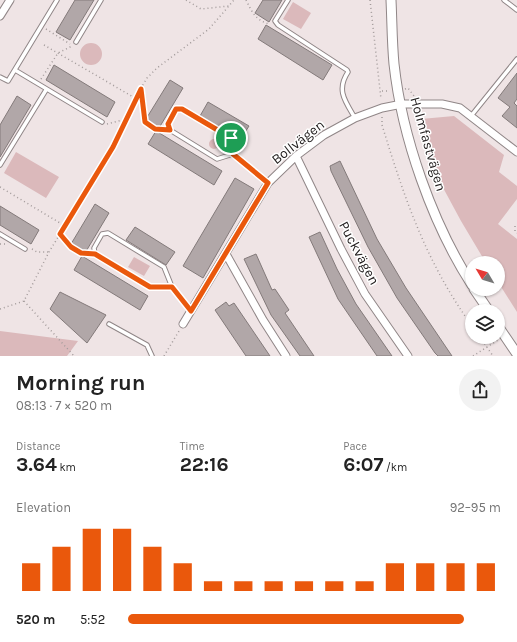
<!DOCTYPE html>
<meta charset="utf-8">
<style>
body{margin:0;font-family:Karla,sans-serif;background:#f2f2f2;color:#222;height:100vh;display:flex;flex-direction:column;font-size:15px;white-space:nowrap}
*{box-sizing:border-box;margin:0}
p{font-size:13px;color:#767676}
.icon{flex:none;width:22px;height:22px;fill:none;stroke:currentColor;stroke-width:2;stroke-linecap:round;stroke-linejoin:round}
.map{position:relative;height:356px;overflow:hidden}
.panel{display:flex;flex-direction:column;background:#fff;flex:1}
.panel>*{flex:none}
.needle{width:26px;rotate:308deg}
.fabs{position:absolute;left:465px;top:256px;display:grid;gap:8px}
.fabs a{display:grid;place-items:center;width:40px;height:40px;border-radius:50%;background:#fff;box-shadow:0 1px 3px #0004;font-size:20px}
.pin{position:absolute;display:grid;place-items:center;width:34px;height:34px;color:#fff;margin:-17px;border:2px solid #fff;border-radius:50%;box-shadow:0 1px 4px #0007}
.round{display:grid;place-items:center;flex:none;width:42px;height:42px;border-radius:21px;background:#f2f2f2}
.overview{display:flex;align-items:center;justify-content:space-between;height:68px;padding:0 16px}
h1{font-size:22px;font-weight:700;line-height:30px}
.metrics{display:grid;grid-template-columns:repeat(3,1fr);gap:6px;height:68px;padding:4px 16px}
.metrics div{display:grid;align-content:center}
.metrics b{font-size:20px;font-weight:700}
.metrics small{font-size:11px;font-weight:400}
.metrics p{font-size:11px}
.chart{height:112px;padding:8px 16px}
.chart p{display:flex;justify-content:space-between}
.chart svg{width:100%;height:72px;margin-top:4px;stroke:#ea580c;stroke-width:6}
ul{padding:0 16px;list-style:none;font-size:13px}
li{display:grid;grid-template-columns:64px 48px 1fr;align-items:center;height:30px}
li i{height:10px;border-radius:5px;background:#ea580c}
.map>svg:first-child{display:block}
.green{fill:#dbb9bb}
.building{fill:#b1a7a8;stroke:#837a7a}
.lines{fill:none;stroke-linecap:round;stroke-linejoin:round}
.service-casing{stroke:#908687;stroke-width:5.5}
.minor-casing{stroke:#908687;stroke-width:9}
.tertiary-casing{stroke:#908687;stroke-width:11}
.path{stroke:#a39b9b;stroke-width:1.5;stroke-dasharray:1 3;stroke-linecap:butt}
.service{stroke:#fff;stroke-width:3.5}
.minor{stroke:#fff;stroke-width:7}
.tertiary{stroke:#fff;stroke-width:9}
.route-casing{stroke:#fff;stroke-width:8}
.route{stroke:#ea580c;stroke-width:5}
.labels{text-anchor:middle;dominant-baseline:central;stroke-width:3;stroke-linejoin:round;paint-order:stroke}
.street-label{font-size:14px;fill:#252121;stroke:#fff}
</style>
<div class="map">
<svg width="517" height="356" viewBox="0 0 517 356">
<rect width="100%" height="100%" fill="#efe4e5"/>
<path class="green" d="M293 2 311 13 301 29 283 19Z
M80 54a11 11 0 1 1 22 0a11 11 0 1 1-22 0Z
M454 116 504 155 499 172 517 186V199L498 224 517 239V312L498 282V263H486L461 221 427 158 421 119Z
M209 144a5 5 0 1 1 10 0a5 5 0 1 1-10 0Z
M16 152 59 177 46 198 4 173Z
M134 257 150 266 144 276 128 267Z
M0 331 78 341 67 356H0Z"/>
<path class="building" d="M75 0H94L70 40 56 32Z
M263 0H282L269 22 255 13Z
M266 25 332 65 323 80 258 39Z
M54 65 115 102 107 117 46 80Z
M517 73V99L514 103 517 106V128L502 116 510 107 498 98Z
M170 80 183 88 159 128 146 119Z
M17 96 31 105 0 157V125Z
M208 102 249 126 240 140 200 116Z
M156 131 222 171 214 185 148 144Z
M340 161 377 239 406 288 452 356H438L435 353 397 298 368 247 331 171 330 166Z
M235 178 254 189 203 278 183 266Z
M95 204 109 213 85 253 71 244Z
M0 206 39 230 31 244 0 225Z
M135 227 175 252 166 265 126 240Z
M320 232 337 269 356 304 392 356H377L338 299 309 237Z
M256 254 272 290 275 289 289 310 285 313 314 356H300L271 315 244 259Z
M82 256 148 296 140 310 74 270Z
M60 292 106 315 87 343 50 309Z
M226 302 229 306 234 303 270 356H246L215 310Z"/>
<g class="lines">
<g class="service-casing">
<path id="service" d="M288 0 275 21 278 25 347 70 348 72C336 90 345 101 355 118
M504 0 517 10
M76 42 101 0
M15 70 102 122
M0 77 8 81 57 0
M471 116 517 59
M233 154 231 138 182 109H176L168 124 170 130 217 159 233 154 268 183
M0 165 46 90
M0 234 25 249
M172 287 164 267 108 233 102 234 94 248 95 255 150 287H172L191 311
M109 324 147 345 152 356"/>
</g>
<g class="minor-casing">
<path id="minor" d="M0 16 10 0
M296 156 341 249 365 294 408 356
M226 254 263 320 286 356
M183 324 268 183 296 156 324 135 355 118 382 108 402 104H442L460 108 517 152"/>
</g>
<g class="tertiary-casing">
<path id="tertiary" d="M391 0C392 21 392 43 394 64 402 137 432 223 472 285
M474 289 489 311
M498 326 517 354"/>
</g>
<path class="path" d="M186 0 201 9 229 6
M246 0C252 12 256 21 270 24
M370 0 381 99
M46 29 70 44
M44 45 135 98
M41 79 58 53 72 46
M141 89 145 122 155 129H163
M405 89 408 88 414 96
M382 91H390
M382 117V125C405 200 426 262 472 326
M107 124 126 119
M0 187 65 226
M515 226V232L517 233
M60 234C68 244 74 253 88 254
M0 244H5
M32 249 37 252H49
M24 301 74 356
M0 309 24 301 49 252 113 147 135 98 147 78 157 68 209 29 234 0
M480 337 493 356
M164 356 179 331
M473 356 498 340"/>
<use href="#service" class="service"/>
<use href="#minor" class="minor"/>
<use href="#tertiary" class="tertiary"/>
</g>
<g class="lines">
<g class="route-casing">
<path id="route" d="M141 89 145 122 155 129 170 130 168 124 176 109H182L231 138 233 154 268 183 191 311 172 287H150L95 254 81 253 71 247 60 234 113 147Z"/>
</g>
<use href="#route" class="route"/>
</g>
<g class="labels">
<g class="street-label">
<text transform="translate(298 142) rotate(-38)">Bollvägen</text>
<text transform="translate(428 144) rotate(74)">Holmfastvägen</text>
<text transform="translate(359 253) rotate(62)">Puckvägen</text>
</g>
</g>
</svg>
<div class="fabs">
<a><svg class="needle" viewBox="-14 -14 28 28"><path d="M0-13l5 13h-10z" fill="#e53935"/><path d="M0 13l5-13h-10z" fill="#767676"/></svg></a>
<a><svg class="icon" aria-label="layers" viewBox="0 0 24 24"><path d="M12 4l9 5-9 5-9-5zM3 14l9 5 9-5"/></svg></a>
</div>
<div class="pin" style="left:231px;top:138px;background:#1e9e55"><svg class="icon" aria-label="arrive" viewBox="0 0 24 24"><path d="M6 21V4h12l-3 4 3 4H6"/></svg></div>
</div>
<section class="panel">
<div class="overview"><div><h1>Morning run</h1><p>08:13 · 7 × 520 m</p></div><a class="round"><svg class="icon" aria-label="share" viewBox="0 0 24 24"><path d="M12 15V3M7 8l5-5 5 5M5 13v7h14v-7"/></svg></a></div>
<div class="metrics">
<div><p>Distance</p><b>3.64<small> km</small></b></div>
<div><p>Time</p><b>22:16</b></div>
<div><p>Pace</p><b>6:07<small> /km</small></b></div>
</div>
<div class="chart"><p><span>Elevation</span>92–95 m</p>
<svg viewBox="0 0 160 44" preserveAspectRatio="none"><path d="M5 44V27M15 44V17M25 44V6M35 44V6M45 44V17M55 44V27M65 44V38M75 44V38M85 44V38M95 44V38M105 44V38M115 44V38M125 44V27M135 44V27M145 44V27M155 44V27"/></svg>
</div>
<ul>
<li><b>520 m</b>5:52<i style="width:90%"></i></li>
</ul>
</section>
